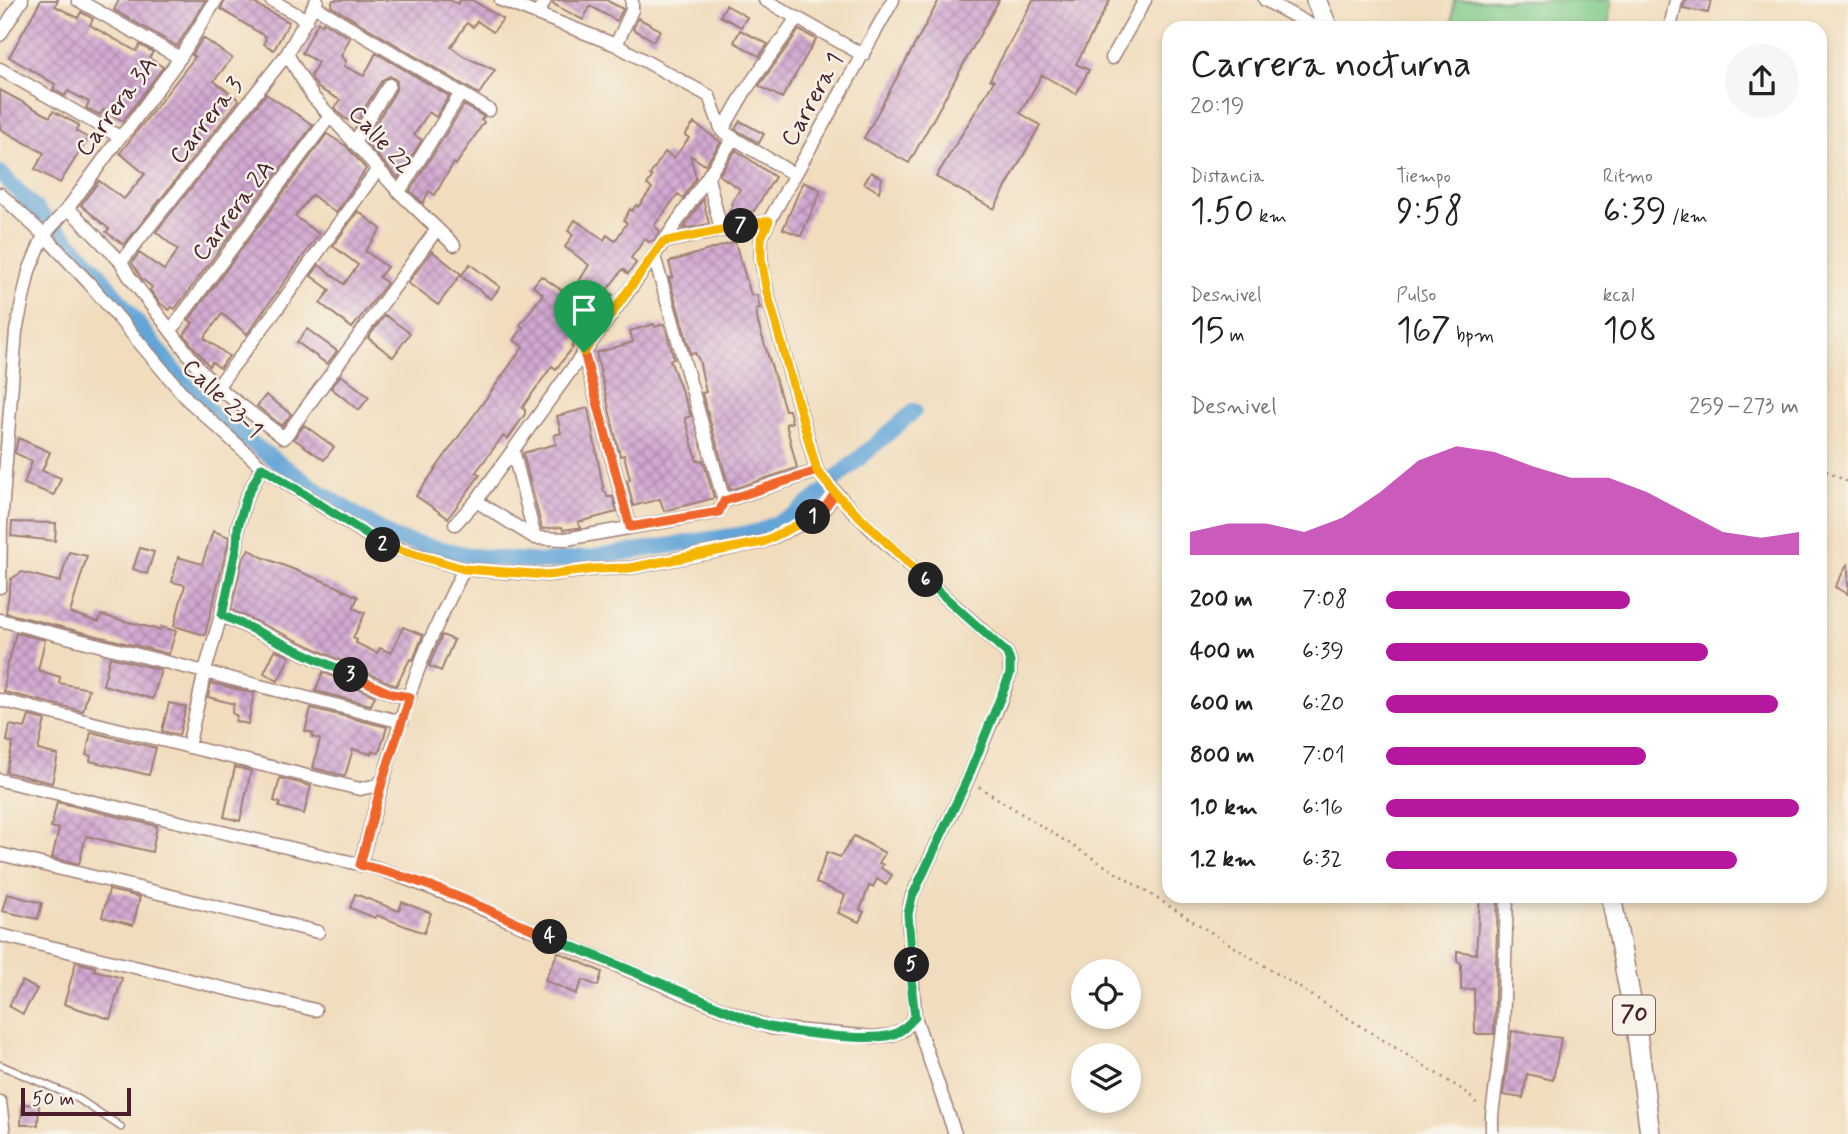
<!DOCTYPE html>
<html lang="es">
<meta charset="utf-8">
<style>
body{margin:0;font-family:Mynerve,sans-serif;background:#f6f6f6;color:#222;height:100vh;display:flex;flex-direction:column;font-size:26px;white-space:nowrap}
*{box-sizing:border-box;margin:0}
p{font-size:23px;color:#767676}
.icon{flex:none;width:38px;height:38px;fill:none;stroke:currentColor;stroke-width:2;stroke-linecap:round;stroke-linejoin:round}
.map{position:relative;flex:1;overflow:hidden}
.drawer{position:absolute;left:1162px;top:21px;width:665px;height:882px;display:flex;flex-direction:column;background:#fff;border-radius:21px;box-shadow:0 4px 10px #0003}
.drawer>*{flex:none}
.tools{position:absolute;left:1071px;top:959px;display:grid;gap:14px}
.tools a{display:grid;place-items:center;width:70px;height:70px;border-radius:50%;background:#fff;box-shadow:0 4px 10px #0003;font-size:35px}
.scale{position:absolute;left:21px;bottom:18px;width:110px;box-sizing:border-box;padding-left:7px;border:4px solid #4a1f2b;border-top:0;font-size:19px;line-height:24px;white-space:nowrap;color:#4a1f2b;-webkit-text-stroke:5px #f7f3e8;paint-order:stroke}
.pin{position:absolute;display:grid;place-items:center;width:60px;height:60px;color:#fff;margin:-72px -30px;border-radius:50% 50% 50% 0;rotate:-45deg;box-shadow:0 0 7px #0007}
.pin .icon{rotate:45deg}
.km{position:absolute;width:35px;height:35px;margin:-18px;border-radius:50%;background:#222;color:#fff;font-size:19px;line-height:35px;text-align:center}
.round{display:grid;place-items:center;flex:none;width:74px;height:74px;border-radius:37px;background:#f6f6f6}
.summary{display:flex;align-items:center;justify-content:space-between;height:119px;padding:0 28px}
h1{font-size:38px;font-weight:600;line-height:52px}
.stats{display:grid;grid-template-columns:repeat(3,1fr);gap:10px;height:119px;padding:7px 28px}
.stats div{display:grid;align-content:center}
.stats b{font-size:35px;font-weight:600}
.stats small{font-size:19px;font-weight:400}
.stats p{font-size:19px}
.chart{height:196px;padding:14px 28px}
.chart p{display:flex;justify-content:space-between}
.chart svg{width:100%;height:126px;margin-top:7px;fill:#b5179e;opacity:.7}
ul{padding:0 28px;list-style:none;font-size:23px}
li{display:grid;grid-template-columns:112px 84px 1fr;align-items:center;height:52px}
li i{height:18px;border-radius:9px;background:#b5179e}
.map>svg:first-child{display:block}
.pitch{fill:#7bc988;stroke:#62745a;stroke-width:2}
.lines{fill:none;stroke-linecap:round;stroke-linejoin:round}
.canal{stroke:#64a5d7;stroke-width:16}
.building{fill:url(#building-cross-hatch)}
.lane-casing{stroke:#9e7e74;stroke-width:9}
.street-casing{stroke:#9e7e74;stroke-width:15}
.primary-casing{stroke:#9e7e74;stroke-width:22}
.path{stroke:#9e7e74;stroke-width:2.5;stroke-dasharray:2 5;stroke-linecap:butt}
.lane{stroke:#fff;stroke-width:6}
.street{stroke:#fff;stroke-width:12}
.primary{stroke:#fff;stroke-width:19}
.split-1-casing{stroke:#fff;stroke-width:14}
.split-2-casing{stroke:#fff;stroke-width:14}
.split-3-casing{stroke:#fff;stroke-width:14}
.split-4-casing{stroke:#fff;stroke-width:14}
.split-5-casing{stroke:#fff;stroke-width:14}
.split-6-casing{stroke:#fff;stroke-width:14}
.split-7-casing{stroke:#fff;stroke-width:14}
.split-8-casing{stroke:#fff;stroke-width:14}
.split-1{stroke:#f0652b;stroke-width:9}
.split-2{stroke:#f5b400;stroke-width:9}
.split-3{stroke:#22a559;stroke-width:9}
.split-4{stroke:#f0652b;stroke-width:9}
.split-5{stroke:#22a559;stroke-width:9}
.split-6{stroke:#22a559;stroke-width:9}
.split-7{stroke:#f5b400;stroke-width:9}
.split-8{stroke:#f5b400;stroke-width:9}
.labels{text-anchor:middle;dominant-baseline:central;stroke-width:5;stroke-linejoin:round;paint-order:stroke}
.shield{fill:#f7f3e8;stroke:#7e5f64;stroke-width:2}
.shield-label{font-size:23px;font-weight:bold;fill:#4a1f2b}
.street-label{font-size:24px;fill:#4a1f2b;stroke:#f7f3e8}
</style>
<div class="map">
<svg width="1848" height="1134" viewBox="0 0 1848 1134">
<defs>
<pattern id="building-cross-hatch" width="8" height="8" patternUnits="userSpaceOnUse" patternTransform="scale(1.75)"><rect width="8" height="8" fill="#d1a8d1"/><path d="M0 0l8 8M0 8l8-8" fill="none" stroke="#ac88aa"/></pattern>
</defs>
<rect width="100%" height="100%" fill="#f7f3e8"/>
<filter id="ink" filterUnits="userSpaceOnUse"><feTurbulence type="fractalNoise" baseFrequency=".0143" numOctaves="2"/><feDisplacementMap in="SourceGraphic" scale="14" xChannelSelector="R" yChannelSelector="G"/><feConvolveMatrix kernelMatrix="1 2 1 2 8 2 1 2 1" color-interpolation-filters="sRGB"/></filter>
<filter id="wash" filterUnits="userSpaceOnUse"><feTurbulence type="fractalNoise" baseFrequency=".00686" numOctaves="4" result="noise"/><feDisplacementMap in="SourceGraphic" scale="28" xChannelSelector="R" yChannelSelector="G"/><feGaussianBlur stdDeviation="1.57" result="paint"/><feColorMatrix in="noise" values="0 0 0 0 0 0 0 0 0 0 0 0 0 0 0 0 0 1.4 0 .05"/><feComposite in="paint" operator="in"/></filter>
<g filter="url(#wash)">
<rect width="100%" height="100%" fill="#f1ddbd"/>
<path class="pitch" d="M1454 0H1611L1608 28H1452Z"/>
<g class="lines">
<path class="canal" d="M0 173 47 220
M58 230 93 266 172 368 214 416 317 490 393 538 473 556 541 562 589 558 757 532 794 515 826 490
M834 480 914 411"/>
</g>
<g id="blocks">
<path class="building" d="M41 0H58L55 6 78 18 81 12 93 19 90 25 136 51 140 45 153 52 149 58 163 67 123 121 103 110 100 115 86 108 89 102 68 91 65 96 53 89 55 84 9 57Z
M119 0H206L177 46 114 10Z
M225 0H248L289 22 274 50 264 44 266 37 221 9Z
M333 0H450L458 4 460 0H472L503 19 493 32 477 21 473 27 467 23 451 47 463 56 495 70 479 94 331 6Z
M554 0H606L623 9 617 21 590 6 583 20 553 4Z
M939 0H999L909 163 864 138Z
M1033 0H1110L1076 64 1089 70 1076 94 1042 75 1020 113 1040 125 994 209 936 177 994 81 990 79Z
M1685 0H1711L1708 13 1683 8Z
M726 5 747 17 741 27 720 16Z
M638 18 660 30 654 41 633 29Z
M318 22 322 25 323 22 350 38 341 56 346 61 344 66 364 76 376 53 449 96 436 117 429 112 414 135 422 140 398 178 365 142 396 90 397 81 390 76 382 80 355 124 344 118 335 108 340 100 318 88 311 76 318 62 302 53Z
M740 30 768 44 759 56 734 42Z
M799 30 816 39 782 98 759 86Z
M203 38 232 58 214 81 239 100 124 245 106 232 109 229 81 205 99 181 124 199 145 174 120 153 195 57 192 55Z
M0 90 50 117 53 111 79 125 76 131 88 138 60 183 35 169 44 153 0 129Z
M266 94 313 125 175 309 172 307 169 310 160 303 150 290 152 287 142 279 132 263 139 253 164 270 178 250 156 232Z
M464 105 484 117 481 120 484 122 456 165 454 163 445 177 435 195 429 191 423 203 410 191Z
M740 121 764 134 759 143 735 129Z
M694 123 721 142 705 165 690 155 696 178 683 198 678 194 654 226 660 231 654 240 649 242 645 239 631 258 636 263 628 274 623 269 607 290 613 295 571 346 573 347 556 369 552 366 522 408 525 410V414L508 439 503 436 476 472 480 475 448 518 416 496 523 347 514 340 523 327 520 325 543 294 533 286 541 276 570 296 589 265 565 247 573 235 568 231 575 220 604 240 607 235 615 241 627 223 624 220 630 209 632 211 636 205 638 207 652 188 647 185 652 177 650 175 665 152 674 158 689 138 685 135Z
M327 134 346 146 366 169 336 213 312 195 295 216 319 234 247 334 222 314 204 338 229 356 220 368 212 362 209 366 184 335 193 323 189 320Z
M736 150 775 177 754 211 727 218 733 205 731 204 740 189 719 175Z
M871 172 882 178 879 192 864 183Z
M803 182 821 190 801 236 783 229Z
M703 199 709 224 683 229Z
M358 211 381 229 365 251 387 267 379 277 387 283 352 328 320 303 330 290 311 276 319 265 344 284 358 265 333 246Z
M735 242 751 295H757L760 308 756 309 758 323 785 410H789L792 422 786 424 797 468 730 490 702 393 706 392 699 360 695 353 691 354 669 278 673 277 669 262Z
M432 251 461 274 438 305 408 283Z
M470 264 500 287 491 299 461 276Z
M385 315 410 333 393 357 368 338Z
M654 324 655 327 664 324 674 359 670 360 691 416 685 418 697 461 703 460 714 498 664 511 660 499 633 506 627 480 630 479 624 455 620 456 596 353 633 342 630 331Z
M307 329 337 351 327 364 297 342Z
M341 375 369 397 359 410 331 388Z
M266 395 291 414 282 426 257 406Z
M588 408 604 492H606L607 497H613L617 512 578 522 580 528H577L563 530 562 527 542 529 523 453 556 444 554 435 561 433 557 416Z
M304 425 334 447 324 460 294 439Z
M18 438 50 452 42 471 61 478 54 495 24 484 32 461 15 453Z
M12 522 56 523 55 541 11 536Z
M213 531 229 537 228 544 205 635 174 626 185 585 172 582 178 557 202 564Z
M140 548 154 552 147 574 133 569Z
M249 549 262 557 336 586 358 597 353 608 365 613 353 638 357 640 356 643 377 653 380 648 391 653 403 627 423 635 413 660 410 659 396 686 231 610 242 561Z
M69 552 87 556 70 613 99 622 101 615 160 630 161 627 176 631 169 654 6 613 11 579 22 572 60 582Z
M1848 563V594L1835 587Z
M16 633 45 640 38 670 60 677 59 683 89 689 83 711 4 692 7 662H9Z
M442 635 454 640 441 671 429 666Z
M275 650 290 656 278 681 264 673Z
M110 657 161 670 153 699 103 685Z
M323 672 375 696 371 705 315 691Z
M211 683 254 693 248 724 235 721 237 716 232 713 234 704 208 697Z
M169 703 186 707 179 735 162 731Z
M311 708 387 727 379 753 372 751 371 754 353 749 345 776 313 768 320 739 312 737 313 733 305 731Z
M29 716 45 720 38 750 58 755 52 783 6 772 13 743 7 741 10 725 25 728Z
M91 732 156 748 149 775 90 761 91 756 86 755Z
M235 767 251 771 240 821 224 817Z
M280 778 311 786 304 814 279 807 280 803 274 801Z
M57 802 157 826 152 852 86 836 79 864 52 858 59 829 51 827Z
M854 836 885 853 879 863 883 865 881 868 892 875 886 885 877 879 873 887 869 886 860 910 864 912 859 922 838 913 845 895 816 883 827 852 840 857Z
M109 890 140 897 133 925 102 917Z
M7 894 42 903 38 919 2 911Z
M355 894 399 911 402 902 431 913 424 933 376 915 375 918 350 908Z
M1480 896H1498L1494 1034H1475L1474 989 1461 990V963L1457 961V951L1476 954Z
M558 952 602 972 598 986 583 980 576 994 545 980Z
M76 962 95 967 94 970 122 978 110 1019 64 1004Z
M22 981 37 989 23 1014 9 1006Z
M1512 1031 1561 1038 1553 1080 1527 1074 1523 1098 1503 1095Z
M22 1104 39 1105 38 1125H21Z"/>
</g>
</g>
<g filter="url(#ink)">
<use href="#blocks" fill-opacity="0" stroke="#9e7e74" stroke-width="2"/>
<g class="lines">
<g class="lane-casing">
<path id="lane" d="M0 1065 77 1098 121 1127"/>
</g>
<g class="street-casing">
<path id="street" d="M78 0 180 58
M271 0 307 20
M501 0 616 45 709 96 722 131 795 175
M765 0 863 55
M893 0 769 221 761 238V259L767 292 817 471C873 538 943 593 1007 653L1010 662V674L1002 697 967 781 912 896 908 914 915 1017 955 1134
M1265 0 1316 28
M314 6 489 110
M538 14 545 0
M1670 28 1676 0
M0 35 22 0
M616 45 632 10V0
M287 54 313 97 399 192 454 245
M1112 58 1145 0
M0 69 120 137
M722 131 745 91 797 18
M354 143 389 85
M708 178 721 229
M399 192 461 93
M0 194 44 235 89 283 188 400 262 467 379 543 464 569 547 575 595 569 630 568 763 542 808 521 826 507 836 493
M68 208 121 262 129 276 201 371 217 387 284 438 437 229
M663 242 769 221
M654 256 724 501
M121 262 287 54 317 0
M171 330 330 116
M584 353 630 527
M217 387 277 309 378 169
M513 450 535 538
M476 501 535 538 566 539 718 512 724 501 817 471
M455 524 476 501 654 256 733 139
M0 587 1 526 16 331 29 271 44 235 68 208 120 137 130 126 180 58 216 0
M221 615 392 694 410 697
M0 620 402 722
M0 700 360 789 377 785 383 779
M188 747 205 671 221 615 237 545 238 527 246 498 262 467
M0 780 380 869 449 895 682 993 771 1028 874 1037 892 1035 903 1030 915 1017
M0 854 318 932
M360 865C379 795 397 724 423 657 435 627 450 598 464 569
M0 935 315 1010
M0 1102 4 1134
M1492 1134V1115L1503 1030 1507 896"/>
</g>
<g class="primary-casing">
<path id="primary" d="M1316 0 1328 28
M1611 896 1636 1026 1650 1134"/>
</g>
<path class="path" d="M1820 468 1848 482
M979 787 1466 1092 1480 1107"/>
<use href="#lane" class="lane"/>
<use href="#street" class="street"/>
<use href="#primary" class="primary"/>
</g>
</g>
<g class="lines" filter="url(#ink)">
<g class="split-1-casing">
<path id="split-1" d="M584 352 630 527 719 512 724 501 817 471 835 493 826 506 813 517"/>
</g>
<g class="split-2-casing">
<path id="split-2" d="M383 545 464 569 547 575 595 569 630 568 763 542 813 517"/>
</g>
<g class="split-3-casing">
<path id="split-3" d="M351 675 222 615 237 545 238 527 246 498 262 467 383 545"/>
</g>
<g class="split-4-casing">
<path id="split-4" d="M351 675 392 694 410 697 383 779 360 865C426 879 489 911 550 937"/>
</g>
<g class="split-5-casing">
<path id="split-5" d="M550 937 759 1024C786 1032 869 1043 894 1034 903 1031 908 1024 915 1017L912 992V965"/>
</g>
<g class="split-6-casing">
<path id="split-6" d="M912 965 908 914 912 897 967 780 1010 674V662L1007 653 926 580"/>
</g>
<g class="split-7-casing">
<path id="split-7" d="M741 226 769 221 761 238V259L767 292 817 471 835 493 926 580"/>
</g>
<g class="split-8-casing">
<path id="split-8" d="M584 352 663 242 741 226"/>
</g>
<use href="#split-1" class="split-1"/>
<use href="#split-2" class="split-2"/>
<use href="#split-3" class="split-3"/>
<use href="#split-4" class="split-4"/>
<use href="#split-5" class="split-5"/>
<use href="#split-6" class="split-6"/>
<use href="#split-7" class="split-7"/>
<use href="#split-8" class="split-8"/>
</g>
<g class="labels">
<rect class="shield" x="1613" y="995.5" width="42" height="39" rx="5"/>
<g class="shield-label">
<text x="1634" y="1015">70</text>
</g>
<g class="street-label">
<text transform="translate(813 100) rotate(-61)">Carrera 1</text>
<text transform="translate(117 107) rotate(-53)">Carrera 3A</text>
<text transform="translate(207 121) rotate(-52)">Carrera 3</text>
<text transform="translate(380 140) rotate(48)">Calle 22</text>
<text transform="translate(234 211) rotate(-53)">Carrera 2A</text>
<text transform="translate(222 399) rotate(44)">Calle 23-1</text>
</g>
</g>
</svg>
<div class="tools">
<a><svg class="icon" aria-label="locate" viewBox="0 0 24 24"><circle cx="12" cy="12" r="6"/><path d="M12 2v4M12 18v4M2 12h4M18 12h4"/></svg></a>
<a><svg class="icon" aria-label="layers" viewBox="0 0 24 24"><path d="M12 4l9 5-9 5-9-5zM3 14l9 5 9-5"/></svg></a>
</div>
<div class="scale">50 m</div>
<div class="pin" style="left:584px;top:352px;background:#1e9e55"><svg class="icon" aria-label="arrive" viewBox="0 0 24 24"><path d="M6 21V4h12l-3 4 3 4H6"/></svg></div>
<b class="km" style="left:813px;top:517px">1</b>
<b class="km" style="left:383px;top:545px">2</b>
<b class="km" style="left:351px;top:675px">3</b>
<b class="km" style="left:550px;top:937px">4</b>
<b class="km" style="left:912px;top:965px">5</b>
<b class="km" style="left:926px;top:580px">6</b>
<b class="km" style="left:741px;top:226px">7</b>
<section class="drawer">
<div class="summary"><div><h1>Carrera nocturna</h1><p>20:19</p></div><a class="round"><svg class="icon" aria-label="share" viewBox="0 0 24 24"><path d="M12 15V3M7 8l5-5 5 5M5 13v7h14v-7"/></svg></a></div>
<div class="stats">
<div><p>Distancia</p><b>1.50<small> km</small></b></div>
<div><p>Tiempo</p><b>9:58</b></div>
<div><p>Ritmo</p><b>6:39<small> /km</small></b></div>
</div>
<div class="stats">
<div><p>Desnivel</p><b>15<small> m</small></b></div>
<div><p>Pulso</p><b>167<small> bpm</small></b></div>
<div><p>kcal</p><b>108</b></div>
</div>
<div class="chart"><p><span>Desnivel</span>259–273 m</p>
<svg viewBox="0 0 160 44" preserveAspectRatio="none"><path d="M0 44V36L10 33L20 33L30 36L40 31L50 22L60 11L70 6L80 8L90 13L100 17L110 17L120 22L130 29L140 36L150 38L160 36V44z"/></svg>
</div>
<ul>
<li><b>200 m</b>7:08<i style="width:59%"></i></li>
<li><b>400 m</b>6:39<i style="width:78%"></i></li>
<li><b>600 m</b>6:20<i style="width:95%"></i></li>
<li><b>800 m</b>7:01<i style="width:63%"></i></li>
<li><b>1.0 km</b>6:16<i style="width:100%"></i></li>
<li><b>1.2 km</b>6:32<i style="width:85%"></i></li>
</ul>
</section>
</div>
